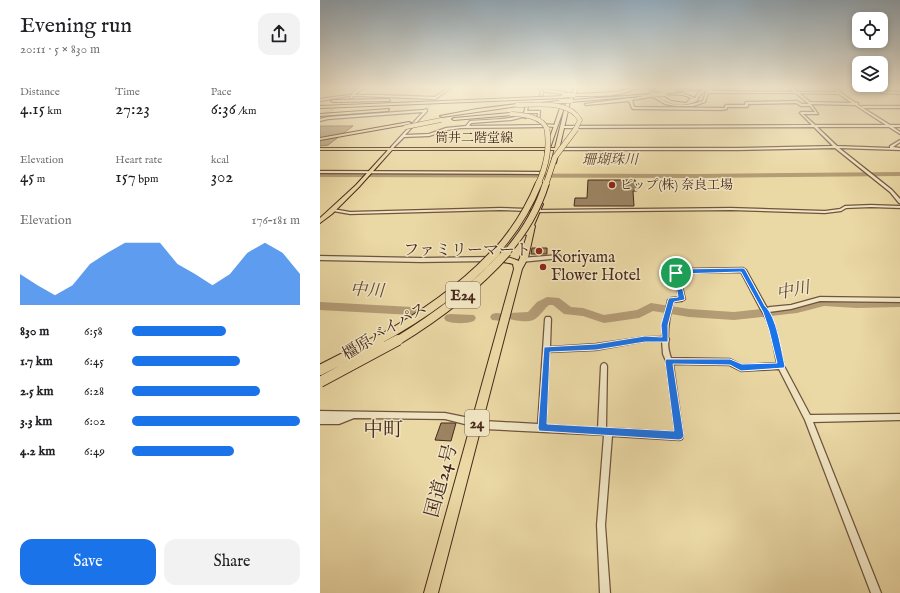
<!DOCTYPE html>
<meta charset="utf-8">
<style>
body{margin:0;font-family:"IM FELL English","Noto Serif JP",serif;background:#f2f2f2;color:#202124;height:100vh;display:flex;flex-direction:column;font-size:15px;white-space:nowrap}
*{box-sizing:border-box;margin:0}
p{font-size:13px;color:#757577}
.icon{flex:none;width:22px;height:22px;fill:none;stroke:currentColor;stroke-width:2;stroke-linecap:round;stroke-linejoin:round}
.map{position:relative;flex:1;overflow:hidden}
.sheet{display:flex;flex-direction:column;background:#fff;width:320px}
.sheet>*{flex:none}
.tools{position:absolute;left:532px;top:12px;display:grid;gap:8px}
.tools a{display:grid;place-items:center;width:36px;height:36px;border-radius:8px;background:#fff;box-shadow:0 2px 6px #0003;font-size:20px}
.pin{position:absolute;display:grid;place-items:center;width:34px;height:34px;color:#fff;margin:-17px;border:2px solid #fff;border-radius:50%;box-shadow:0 1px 4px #0007}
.round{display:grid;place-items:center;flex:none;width:42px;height:42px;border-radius:12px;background:#f2f2f2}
.summary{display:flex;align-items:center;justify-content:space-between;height:68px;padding:0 20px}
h1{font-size:22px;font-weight:600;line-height:30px}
.metrics{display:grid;grid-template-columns:repeat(3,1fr);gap:6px;height:68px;padding:4px 20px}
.metrics div{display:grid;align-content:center}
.metrics b{font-size:17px;font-weight:600}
.metrics small{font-size:11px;font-weight:400}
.metrics p{font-size:11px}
.chart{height:112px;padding:8px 20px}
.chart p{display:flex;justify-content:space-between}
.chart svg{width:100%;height:72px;margin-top:4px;fill:#1a73e8;opacity:.7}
.cta{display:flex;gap:8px;margin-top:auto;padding:8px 20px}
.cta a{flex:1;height:46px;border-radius:12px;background:#1a73e8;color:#fff;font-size:16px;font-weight:600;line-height:46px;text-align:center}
.cta a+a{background:#f2f2f2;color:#202124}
ul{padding:0 20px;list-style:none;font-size:13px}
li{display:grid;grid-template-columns:64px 48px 1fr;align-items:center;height:30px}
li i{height:10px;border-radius:5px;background:#1a73e8}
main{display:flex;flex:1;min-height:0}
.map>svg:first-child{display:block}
.water{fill:#b39c76;stroke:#886e52}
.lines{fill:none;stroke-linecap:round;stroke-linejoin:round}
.river{fill:#b39c76;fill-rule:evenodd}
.building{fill:#9c8463;stroke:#48281b}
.minor-tunnel{stroke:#cab589;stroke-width:2.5;stroke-dasharray:2.5 1.5;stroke-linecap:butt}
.highway-tunnel{stroke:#cab589;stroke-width:4;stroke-dasharray:4 2;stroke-linecap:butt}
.minor-casing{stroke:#70543e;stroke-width:2.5}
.major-casing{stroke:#48281b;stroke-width:2}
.highway-casing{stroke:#48281b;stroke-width:2}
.minor{fill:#f1e6c4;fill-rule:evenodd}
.major{fill:#ead8a5;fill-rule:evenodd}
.highway{fill:#ead8a5;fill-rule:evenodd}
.highway-bridge-far4-casing{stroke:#48281b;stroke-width:5;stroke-linecap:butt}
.highway-bridge-far3-casing{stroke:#48281b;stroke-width:6;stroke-linecap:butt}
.highway-bridge-far2-casing{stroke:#48281b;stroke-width:8;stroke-linecap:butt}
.highway-bridge-far1-casing{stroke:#48281b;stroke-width:10;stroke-linecap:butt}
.highway-bridge-casing{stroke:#48281b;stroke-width:12;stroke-linecap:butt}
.highway-bridge-far4{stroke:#ead8a5;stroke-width:4}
.highway-bridge-far3{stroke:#ead8a5;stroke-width:5}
.highway-bridge-far2{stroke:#ead8a5;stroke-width:6}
.highway-bridge-far1{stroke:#ead8a5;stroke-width:8}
.highway-bridge{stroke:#ead8a5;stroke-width:10}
.route{fill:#1a73e8;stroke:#fff;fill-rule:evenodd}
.poi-dot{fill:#8f2418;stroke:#f1e6c4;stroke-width:1.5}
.labels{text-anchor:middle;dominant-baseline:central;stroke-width:3;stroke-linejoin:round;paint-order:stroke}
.far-street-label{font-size:13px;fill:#48281b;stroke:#f1e6c4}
.far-poi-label{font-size:13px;fill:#48281b;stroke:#f1e6c4;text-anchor:start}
.far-water-label{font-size:14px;font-style:italic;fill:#634532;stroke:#f1e6c4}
.shield{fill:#f1e6c4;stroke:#7b614e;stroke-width:1}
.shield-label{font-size:15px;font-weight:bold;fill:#48281b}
.poi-label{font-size:16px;fill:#48281b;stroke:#f1e6c4;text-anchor:end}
.street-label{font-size:16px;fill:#48281b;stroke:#f1e6c4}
.water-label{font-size:17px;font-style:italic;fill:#634532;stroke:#f1e6c4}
.near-street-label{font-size:19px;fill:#48281b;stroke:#f1e6c4}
.near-neighbourhood-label{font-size:20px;fill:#48281b;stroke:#f1e6c4}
</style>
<main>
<section class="sheet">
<div class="summary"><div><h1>Evening run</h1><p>20:11 · 5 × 830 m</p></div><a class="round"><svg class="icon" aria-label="share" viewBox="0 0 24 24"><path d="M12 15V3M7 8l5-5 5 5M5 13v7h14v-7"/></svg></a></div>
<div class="metrics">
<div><p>Distance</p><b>4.15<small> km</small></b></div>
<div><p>Time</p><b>27:23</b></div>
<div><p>Pace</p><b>6:36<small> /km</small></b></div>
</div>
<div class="metrics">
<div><p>Elevation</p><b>45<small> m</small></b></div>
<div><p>Heart rate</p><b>157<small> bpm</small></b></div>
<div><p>kcal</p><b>302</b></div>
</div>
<div class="chart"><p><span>Elevation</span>176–181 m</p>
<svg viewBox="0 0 160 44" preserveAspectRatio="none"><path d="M0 44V25L10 32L20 38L30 32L40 19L50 12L60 6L70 6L80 6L90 19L100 25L110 32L120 25L130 12L140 6L150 12L160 25V44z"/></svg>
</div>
<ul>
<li><b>830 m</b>6:58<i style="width:56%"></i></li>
<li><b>1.7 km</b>6:45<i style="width:64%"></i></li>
<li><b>2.5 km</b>6:28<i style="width:76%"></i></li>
<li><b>3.3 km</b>6:02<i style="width:100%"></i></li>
<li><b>4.2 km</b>6:49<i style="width:61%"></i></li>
</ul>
<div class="cta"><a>Save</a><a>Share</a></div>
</section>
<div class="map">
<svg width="580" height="593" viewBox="0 0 580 593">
<rect width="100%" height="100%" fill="#ead8a5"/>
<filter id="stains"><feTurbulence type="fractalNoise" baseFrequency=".005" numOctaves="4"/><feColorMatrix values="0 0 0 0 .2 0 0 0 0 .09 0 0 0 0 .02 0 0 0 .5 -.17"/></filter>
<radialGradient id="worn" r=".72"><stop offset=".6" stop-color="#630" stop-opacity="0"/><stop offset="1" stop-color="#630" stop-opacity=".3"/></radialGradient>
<path class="water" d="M0 126H33L8 145 0 146Z"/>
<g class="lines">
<path class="river" d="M580 172V176L376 178 0 177V173L376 174Z
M227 297 239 298 251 307 263 308 284 315 317 310 331 303 369 309 414 312 477 305 504 298 537 300 580 299V307L537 308 504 306 477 313 414 320 369 317 333 311 319 318 284 323 263 316 244 314 233 305H229C224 309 221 315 215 319 210 323 196 321 190 319L188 316 190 313 208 312 217 302Z
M0 302 92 307 96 308 98 311 96 314 92 315 0 310Z
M176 313 186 314 188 317 186 320 182 321 172 320 170 317 172 314Z
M130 314 154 315 156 318 154 321C146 324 134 324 126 321L124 318 126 315Z"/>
</g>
<path class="building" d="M268 180H315L317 191H313L314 206H254L255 198H267Z
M212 248H227V254H211Z
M121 423H136L131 441 115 440Z"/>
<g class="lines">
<path class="minor-tunnel" d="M107 109 114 99
M0 117 31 98"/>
<path class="highway-tunnel" d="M0 106 6 105"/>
<g class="minor-casing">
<path id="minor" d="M42 87H45L34 95H58L115 97 129 87H132L114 100 113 99 43 96H33L31 99 30 98 31 96H28L0 101V99L14 97 32 95 33 92Z
M217 87H220L223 91 222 96 220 95 221 91Z
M469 87H472L477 92H517L512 87H515L524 95 536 103H538V105L542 107 543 106H580V108H543L570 125H580V127H573L580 132V134L569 127H497L517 146 570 148V146L580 140V142L573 147 580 148V150L519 148 572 190 580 199V203H579L570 192 515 148 418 150H237L235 149 237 148H418L513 146 494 127 242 128 241 127 242 126 492 125 480 113 481 112H495L490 106H481L476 103 428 104V106L427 107H407V109L402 110 313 109 312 108 309 101 266 105 265 104 310 98C318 99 327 93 335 95 339 97 342 100 346 102 357 107 372 105 383 101L386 92 392 89 393 90 392 91 474 92ZM388 93H476L489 104H482L477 101 426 102 425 103V105H406L405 106V108H402L314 107 312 100 329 97H333L345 104 356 106H373L385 102ZM479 93 519 94 532 103 490 102ZM491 104 535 105 566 125H495L483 114H498Z
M551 87H554L562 91 580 92V94L562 93Z
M241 101 240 103 223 104 222 103Z
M213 103 214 105 208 106 207 111H220L219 122 217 121 218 113H207L205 116 206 117 205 118 203 117 191 120 151 123 149 126 221 125 222 124 235 125 236 126V127L223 126 222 127 141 128 127 130 109 136 84 137 72 149H71V147L103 112 8 119 0 121V119L8 117 104 110 106 109 107 111 85 135 109 134 126 128 146 126 150 121C160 120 197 120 203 114 205 112 205 108 206 105Z
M0 171 221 172 223 173 221 174 0 173Z
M551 205 580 206V208L551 207 526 208 521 211 505 213 411 210 218 212 216 211 218 210 411 208 505 211 520 209 525 206Z
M180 208 208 209 210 210 208 211 180 210 30 214 13 211 11 210 13 209 30 212Z
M239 255 241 257V258L201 262 199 260 201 258Z
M0 256 101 258 171 257 173 259 171 261 101 262 0 260Z
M423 268 426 270 447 308 450 307 471 305 500 297 580 298V302L500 301 471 309 449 312 456 330 464 366 490 415 580 414V420L493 422 561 593H551L485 420 459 369 421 371 409 365 353 364 363 436 362 439 359 440 292 436 285 525 290 593H280L277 525 284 435 164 429 125 419 34 418 19 424H0V411L125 413 164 421 218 424 225 319 226 317H230L231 319 230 347 276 344 325 337H342L343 323 348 300 351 298 359 297 353 273 359 269ZM421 272 440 308C451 323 453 345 457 363L422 365 410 359 351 358C349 352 347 345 349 339L348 337C348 325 350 314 353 302L362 301 365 299 359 274 360 273ZM325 341H342L343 354 346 361 355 432 286 428 287 366 286 364 284 363 282 364 281 366 278 428 226 425 229 352 276 350Z"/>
</g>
<g class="major-casing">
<path id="major" d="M72 147 74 148H236L238 149 236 150H72L39 187 12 214 0 223V218L36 185 68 150H0V148H70Z"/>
</g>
<g class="highway-casing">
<path id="highway" d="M221 87H225L227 90 246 92 250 96 248 97 244 94 225 92Z
M255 87H259L255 94 296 92 318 87C303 98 272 96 254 96L252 100 332 94 334 95 250 102 236 163 231 164 246 103Z
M327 87H331L334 90 331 91Z
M382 87H386V88L401 87C390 91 382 88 377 101 362 108 346 105 334 93L337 92 351 101 366 103 371 98 363 95 343 94 363 93 375 98 378 93 384 89 358 91 356 90Z
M245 96 244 98 0 108V106Z
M69 99 70 101 13 102 11 101 13 100Z
M197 104 198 106 122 117 120 116 157 109Z
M243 104 245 105 229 151 225 152 241 105Z
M69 109 68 111 0 116V114Z
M191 113 192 115 134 120 132 119 134 118Z
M89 122 91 123 90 124 0 140V138Z
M220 202 223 204 214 225 215 226 208 258 202 269 118 593H104L194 269 193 264C187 262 176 262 172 259 180 253 191 258 199 261L207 235 203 234 202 233 210 221 217 204Z"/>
</g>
<use href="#minor" class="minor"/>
<use href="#major" class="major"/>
<use href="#highway" class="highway"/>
<g class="highway-bridge-far4-casing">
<path id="highway-bridge-far4" d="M244 95H254
M332 95 345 94
M241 101H251
M197 105C217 105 249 100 260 120L255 130
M191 114C204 115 223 116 227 130
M86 127 121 120"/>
</g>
<g class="highway-bridge-far3-casing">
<path id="highway-bridge-far3" d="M218 184C226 167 230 148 227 129
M226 184 235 157 256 129"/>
</g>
<g class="highway-bridge-far2-casing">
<path id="highway-bridge-far2" d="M175 253C194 232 208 210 219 183
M186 253C204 233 218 209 226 183"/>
</g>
<g class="highway-bridge-far1-casing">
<path id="highway-bridge-far1" d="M57 341C101 317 142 289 176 252
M77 341C118 316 155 288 187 252"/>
</g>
<g class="highway-bridge-casing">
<path id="highway-bridge" d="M0 370 59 340
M0 382 78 340"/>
</g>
<use href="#highway-bridge-far4" class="highway-bridge-far4"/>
<use href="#highway-bridge-far3" class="highway-bridge-far3"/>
<use href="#highway-bridge-far2" class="highway-bridge-far2"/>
<use href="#highway-bridge-far1" class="highway-bridge-far1"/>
<use href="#highway-bridge" class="highway-bridge"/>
</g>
<linearGradient id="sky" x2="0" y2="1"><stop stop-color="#93aaba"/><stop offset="0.51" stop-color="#f6edd6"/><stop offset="1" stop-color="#f6edd6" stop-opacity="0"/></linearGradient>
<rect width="580" height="170" fill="url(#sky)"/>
<path class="route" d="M423 268 425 269 445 306C457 317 461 350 465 366L464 368 421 371 410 365 353 364 364 436 362 439 359 440 219 431 218 428 224 347 276 344 325 336 342 337 341 325 348 300 349 298 358 297 354 272 359 269ZM421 272 443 312 449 330 457 363 422 364 410 359H346L345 361 354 431 227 424 230 352 276 350 325 342H348V325L354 302 364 300 365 299 359 274Z"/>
<g class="poi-dot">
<circle cx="292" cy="185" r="4"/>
<circle cx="219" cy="251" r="4"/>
<circle cx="223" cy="267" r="4"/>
</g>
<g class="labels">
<g class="far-street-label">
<text x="154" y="138">筒井二階堂線</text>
</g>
<g class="far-poi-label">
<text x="300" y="185">ピップ(株) 奈良工場</text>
</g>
<g class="far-water-label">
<text x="290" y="160">珊瑚珠川</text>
</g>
<g class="shield">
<rect x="126" y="282" width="34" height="26" rx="3"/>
<rect x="145" y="410" width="24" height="26" rx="3"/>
</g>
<g class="shield-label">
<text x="143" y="295">E24</text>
<text x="157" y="423">24</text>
</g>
<g class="poi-label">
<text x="211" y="251">ファミリーマート</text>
<text x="231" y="258" text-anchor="start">Koriyama<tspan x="231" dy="18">Flower Hotel</tspan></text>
</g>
<g class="street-label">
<text transform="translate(65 332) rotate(-31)">橿原バイパス</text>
</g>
<g class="water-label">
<text transform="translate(47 291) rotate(3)">中川</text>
<text transform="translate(473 291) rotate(-11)">中川</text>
</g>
<g class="near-street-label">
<text transform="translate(122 481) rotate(-75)">国道24号</text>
</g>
<g class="near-neighbourhood-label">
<text x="63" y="430">中町</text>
</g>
</g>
<rect width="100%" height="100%" filter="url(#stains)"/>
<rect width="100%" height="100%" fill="url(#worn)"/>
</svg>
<div class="tools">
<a><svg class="icon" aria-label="locate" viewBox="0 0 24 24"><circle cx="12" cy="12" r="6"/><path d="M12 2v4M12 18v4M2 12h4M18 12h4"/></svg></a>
<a><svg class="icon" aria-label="layers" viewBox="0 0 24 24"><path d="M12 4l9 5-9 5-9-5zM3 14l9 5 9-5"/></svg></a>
</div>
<div class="pin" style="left:356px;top:273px;background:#1e9e55"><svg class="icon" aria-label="arrive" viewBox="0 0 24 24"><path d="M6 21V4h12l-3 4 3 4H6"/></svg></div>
</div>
</main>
